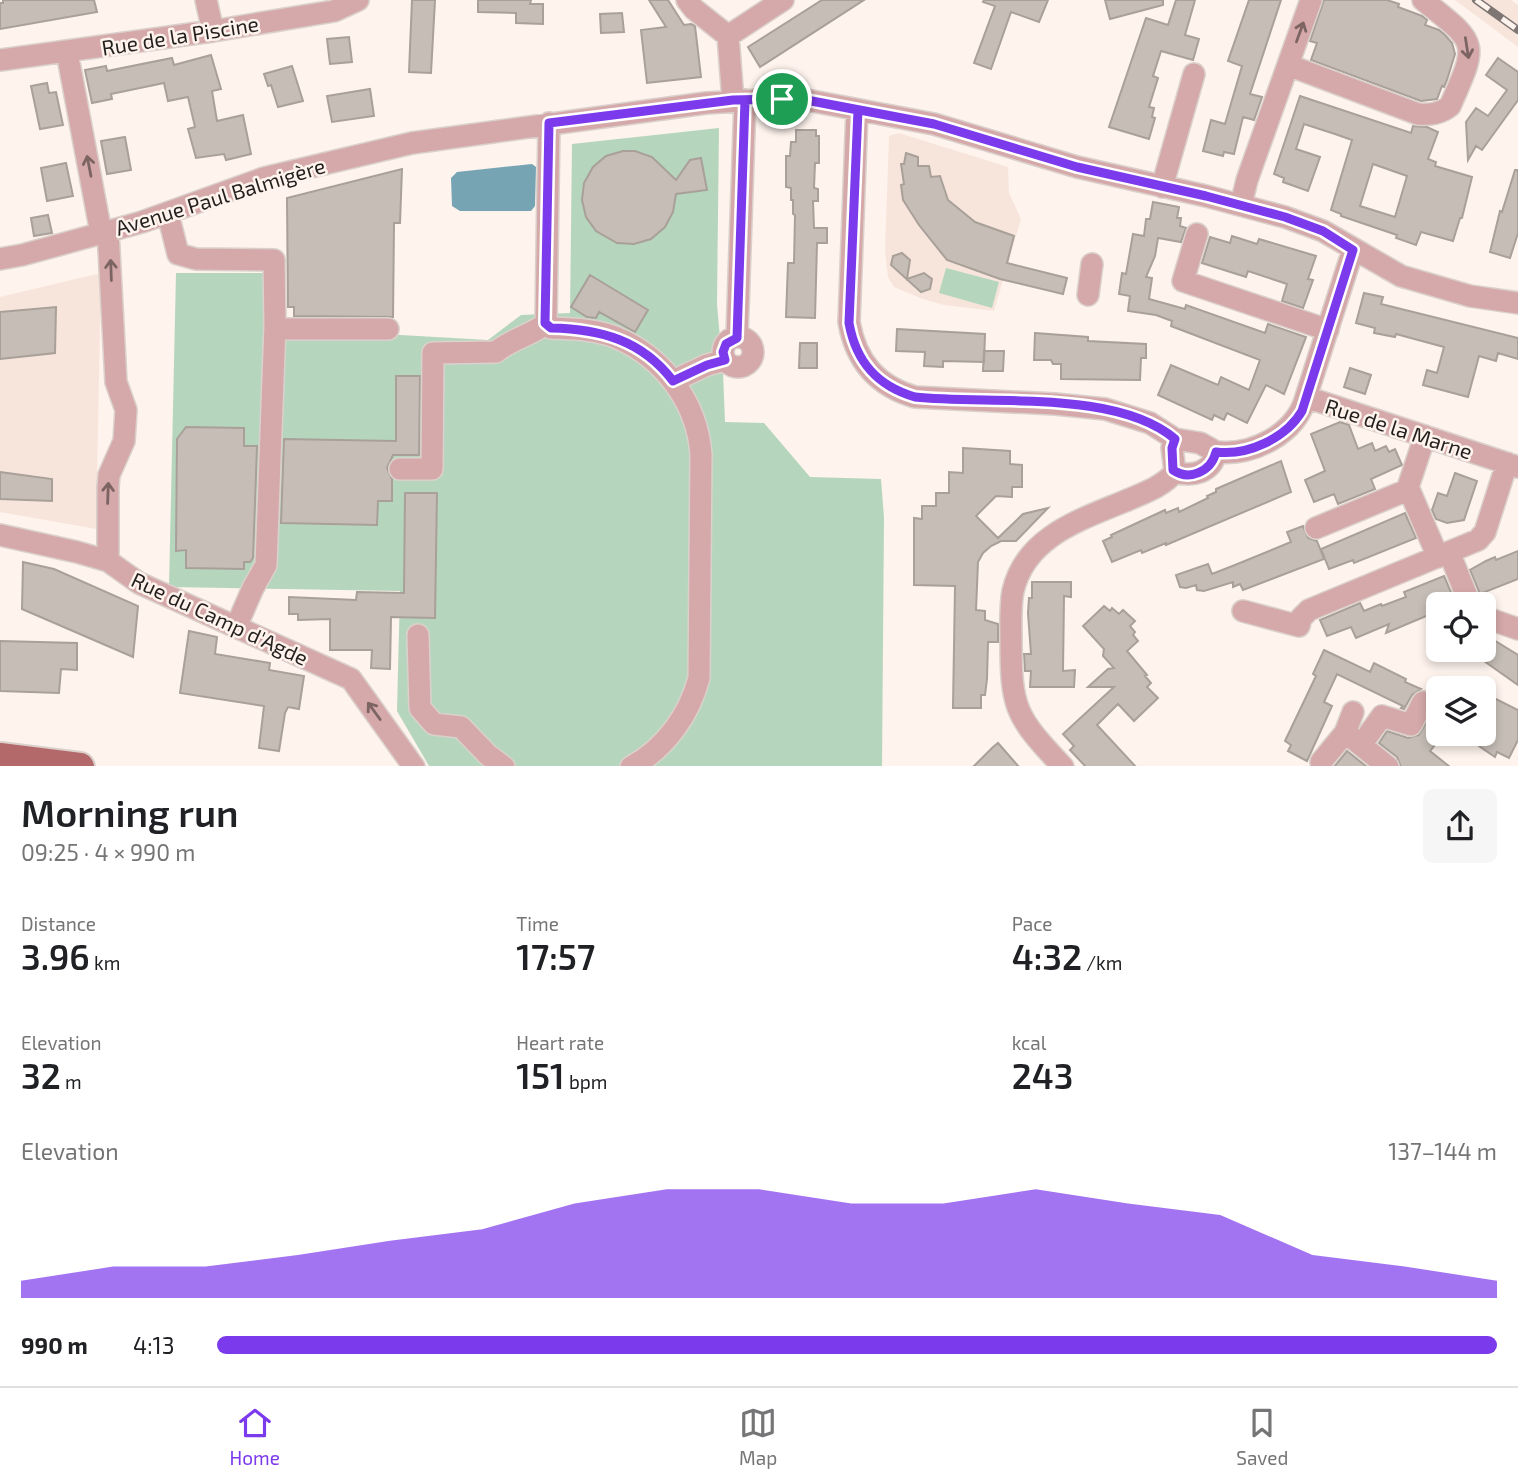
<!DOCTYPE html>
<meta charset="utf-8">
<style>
body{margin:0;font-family:"Exo 2",sans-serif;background:#f6f6f6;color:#202124;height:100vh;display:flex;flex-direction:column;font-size:26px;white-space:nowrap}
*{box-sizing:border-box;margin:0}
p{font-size:23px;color:#757577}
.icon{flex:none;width:38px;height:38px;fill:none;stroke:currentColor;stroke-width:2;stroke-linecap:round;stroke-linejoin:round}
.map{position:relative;height:766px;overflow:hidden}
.panel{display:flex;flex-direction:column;background:#fff;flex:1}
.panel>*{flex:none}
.tools{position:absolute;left:1426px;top:592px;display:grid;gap:14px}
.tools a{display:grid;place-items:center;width:70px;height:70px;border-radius:10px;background:#fff;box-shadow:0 4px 10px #0003;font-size:35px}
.pin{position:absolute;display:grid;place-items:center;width:60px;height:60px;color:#fff;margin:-30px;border:4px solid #fff;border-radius:50%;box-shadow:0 2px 7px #0007}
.round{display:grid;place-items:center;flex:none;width:74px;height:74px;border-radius:10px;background:#f6f6f6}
.summary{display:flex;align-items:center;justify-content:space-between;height:119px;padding:0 21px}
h1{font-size:38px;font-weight:600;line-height:52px}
.figures{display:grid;grid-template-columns:repeat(3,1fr);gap:10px;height:119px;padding:7px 21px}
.figures div{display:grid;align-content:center}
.figures b{font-size:35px;font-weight:600}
.figures small{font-size:19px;font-weight:400}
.figures p{font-size:19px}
.chart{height:196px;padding:14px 21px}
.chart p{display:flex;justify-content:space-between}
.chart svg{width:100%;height:126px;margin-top:7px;fill:#7c3aed;opacity:.7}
ul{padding:0 21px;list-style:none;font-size:23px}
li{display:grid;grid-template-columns:112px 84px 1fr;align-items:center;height:52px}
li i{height:18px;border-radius:9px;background:#7c3aed}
.menu{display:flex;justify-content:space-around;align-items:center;height:98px;border-top:2px solid #e0e0e0;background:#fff;font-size:19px;color:#757577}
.menu a{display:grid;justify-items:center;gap:4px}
.menu .on{color:#7c3aed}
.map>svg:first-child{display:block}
.built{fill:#f7e5db}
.green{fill:#b5d6bd}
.water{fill:#76a4b3}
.building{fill:#c6beb6;stroke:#a8a099;stroke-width:2;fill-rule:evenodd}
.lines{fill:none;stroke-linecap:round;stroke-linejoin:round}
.minor-casing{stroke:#dbd1cc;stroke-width:24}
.major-casing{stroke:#dbd1cc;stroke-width:32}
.minor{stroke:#d5a9a9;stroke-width:21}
.major{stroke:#b3686a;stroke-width:28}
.rail-casing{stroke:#7d7672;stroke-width:8}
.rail{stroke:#fef3ed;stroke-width:5;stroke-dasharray:16;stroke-linecap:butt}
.oneway{stroke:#7c6463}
.route-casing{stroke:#fff;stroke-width:14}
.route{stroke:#7c3aed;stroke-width:9}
.labels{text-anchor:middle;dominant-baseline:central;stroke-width:5;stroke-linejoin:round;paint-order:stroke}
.street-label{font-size:21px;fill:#231f1d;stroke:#fef3ed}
</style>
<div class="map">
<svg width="1518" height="767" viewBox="0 0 1518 767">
<rect width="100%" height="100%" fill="#fef3ed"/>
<path class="built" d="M1455 0H1511L1518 5V47Z
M899 133 1008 167 1009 193 1021 219 994 311 944 305 923 299 894 287 888 277 885 251 889 136Z
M101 273 96 529 0 512V297Z"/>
<path class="green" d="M719 128 717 304 723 372 725 422 764 423 810 477 881 479 884 518 882 766H429L397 711 400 591 169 587 176 273H272L269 334 401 335 488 340 521 315 570 313 572 144Z
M946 268 999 282 992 308 939 293Z"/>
<path class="water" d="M532 164 536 167 535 206 531 211H460L452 206 451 178 457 172Z"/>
<path class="building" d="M3 0H94L97 12 0 29V3H3Z
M412 0H435L431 73 409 72Z
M478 0H531L530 4H543V24L516 23V13L478 12Z
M649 0H668L684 25 691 24 695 26 701 77 647 83 641 30 666 27Z
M822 0H864L760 67 748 47Z
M984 0H1048L1039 22 1011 12 991 69 974 63 995 6 983 2Z
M1105 0H1163V5L1110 19Z
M1176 0H1195L1185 35 1199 39 1193 60 1161 51 1153 76 1158 78 1149 107 1154 108 1152 117 1155 118 1149 139 1109 127 1146 18 1168 25Z
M1249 0H1281L1250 94 1262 97 1254 120 1243 117 1234 154 1224 152 1223 156 1203 151 1211 120 1225 124 1242 66 1228 61Z
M1324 0H1387L1399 4 1398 7 1422 16 1427 20 1425 25 1439 30 1445 35 1452 43 1455 54 1447 80 1444 87 1442 86 1437 99 1421 101 1311 60 1317 43 1310 41Z
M622 13 624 32 601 33 600 14Z
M349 37 352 62 330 64 327 39Z
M211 55 221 89 212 91 217 121 243 115 251 154 226 160 224 154 196 158 188 129 195 127 188 97 168 101 164 83 111 94 112 99 92 103 85 70 106 66 107 71 172 58 174 65Z
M1498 58 1518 72V100L1482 150 1476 146 1468 160 1466 122 1476 108 1488 116 1507 90 1486 75Z
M292 66 303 101 278 107 271 85 268 86 264 74Z
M47 83 49 93 56 92 63 125 40 129 31 86Z
M370 89 374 116 332 122 327 96Z
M1300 96 1411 133 1413 126 1427 127 1438 132 1428 159 1436 162 1435 166 1472 177 1462 218H1460L1453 241 1421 232 1416 245 1396 238 1397 235 1341 216V214L1331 210 1352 140 1335 134 1304 124 1296 149 1320 157 1308 191 1283 182 1284 178 1274 174ZM1373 164 1407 176 1395 217 1360 206Z
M796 130H816V136H819V163H815L814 188 818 189V201H813L814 228H827V243H817L815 318 786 317 788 263H794L795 215 793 214V200H791V188L786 187V156H790L791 142H796Z
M125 137 131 170 107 174 101 141Z
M623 151H635L652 157 676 180 690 160 701 158 707 190 676 194 673 212 665 227 651 239 634 244 617 243 596 231 586 217 582 200 584 183 593 167 606 156Z
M906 153 918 157V166H929L931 177 940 176 948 200 975 222 1014 236 1007 263 1067 278 1063 294 1000 279 947 260 919 225 903 200 901 185 904 184 901 164H904Z
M66 163 73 196 47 201 41 168Z
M402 169 400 223H394L393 317 294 316V307H288L287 198Z
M1515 170H1518V233L1510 258 1490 252 1500 211 1502 212Z
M1153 202 1179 207 1177 218H1181L1180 226 1186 228 1181 242 1158 238 1155 256 1146 277 1152 278 1149 299 1185 309 1186 305 1265 333 1268 324 1306 337 1284 394 1266 385 1247 423 1227 413 1224 420 1214 415 1212 420 1158 395 1171 365 1218 385 1221 377 1249 390 1260 360 1171 326 1172 321 1156 315 1128 311 1130 296 1119 294 1122 273 1126 274 1133 234 1144 236 1146 219H1150Z
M48 215 52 233 34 236 31 218Z
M1232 236 1257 244 1259 239 1316 256 1308 279 1313 280 1303 308 1282 301 1287 284 1248 271 1246 277 1202 263 1210 237 1230 243Z
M902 253 910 260 907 279 924 273 932 279 930 289 921 292 891 265 893 256Z
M590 275 648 310 635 332 599 312 596 318 587 317 571 307Z
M1364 293 1383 297 1381 304 1518 338V359L1498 353 1496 361 1479 356 1468 397 1423 385 1427 370 1437 373 1444 347 1396 334 1395 337 1374 333 1375 328 1356 323Z
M56 307 55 353 0 359V312Z
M897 329 985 334 984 362 943 361V367L924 366 925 352 896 351Z
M1035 333 1088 337V341L1146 344V358H1141L1140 380 1061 379V364H1053L1051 360H1034Z
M800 343H817V368H799Z
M984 351H1004L1003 371H983Z
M1350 368 1371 375 1365 394 1344 387Z
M396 376H420L419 455H393L387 468 392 479V501H378L377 525 281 523 284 439 396 441Z
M1340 422 1349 425 1358 449 1372 443 1375 451 1386 446 1389 452 1395 449 1402 465 1371 479 1375 489 1338 504 1334 494 1314 502 1305 480 1325 471 1311 434Z
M186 427 244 428V446H257L253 558 250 562H244V569L186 568V550L176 551 177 439Z
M963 448 1010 451V464L1022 465V487H1012V497L996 496 976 516 998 538 1023 514 1048 508 1016 541H1001L991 546 983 553 978 562 976 610 985 611V620L998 624V642H988L987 679 985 695H981V708H953L955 586 914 585V518L922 519V506H936V493H949V472L963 473Z
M1281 461 1291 492 1166 545V543L1142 553 1141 550 1112 562 1103 541 1112 537 1111 535 1165 510 1166 513 1178 508 1179 512 1208 498 1207 496 1216 492V489Z
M0 472 52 479V501L0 499Z
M1455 473 1477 481 1464 520 1447 523 1436 519 1432 510 1438 493 1447 496Z
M405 493H437L435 618 391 617 390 669 371 668 372 650H330V619L298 620V614H289V597L356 600 357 592 404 593Z
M1405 513 1416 538 1354 563 1353 560 1329 569 1321 549Z
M1303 526 1308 538 1317 541 1324 559 1243 590 1240 584 1233 587V582L1204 591 1197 590 1196 585 1186 588 1180 587 1176 575 1208 564 1212 574 1235 565 1291 542 1287 532Z
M1518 551V579L1480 594 1470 570 1486 561 1495 557 1496 560Z
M23 562 54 569 138 606 133 657 22 609Z
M1444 576 1456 604H1438V611L1386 633 1389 624 1356 638 1351 627 1327 636 1320 620 1360 603 1364 611 1381 604 1382 606 1406 597 1404 592Z
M1032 582H1071V597L1064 596 1063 671 1075 670 1074 687H1030L1031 671H1025L1024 654H1031L1028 613 1029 598H1032Z
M1104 606 1110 611 1112 608 1119 614 1123 610 1135 621 1130 626 1135 632 1133 635 1138 641 1127 651 1147 675 1145 676 1151 683 1147 687 1158 698 1134 721 1118 704 1097 725 1136 767H1086L1070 750 1074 746 1063 734 1114 687H1088L1108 669 1114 668 1103 656 1104 649 1083 626Z
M189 631 217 637 215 654 270 663 269 670 304 676 299 709 288 707 285 713 279 751 259 748 264 706 180 693Z
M1484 634 1518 655V685L1467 649H1484Z
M0 641 77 643V670L61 669 59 693 0 691Z
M1324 650 1370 672 1374 663 1406 679 1405 682 1421 689 1412 695 1404 709 1401 708 1403 706 1337 674 1324 702 1332 706 1307 761 1288 751 1291 745 1285 741 1316 676 1313 674Z
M1484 693 1518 710V740L1509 758 1497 752 1495 757 1479 746 1484 733Z
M1434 695 1438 697V717L1430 733H1445L1430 751 1450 767H1401L1397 757 1379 743 1387 731 1408 738 1419 735 1435 707Z
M998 743 1019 767H973L992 748Z
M1347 751 1367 767H1334Z"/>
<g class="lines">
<g class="minor-casing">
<path id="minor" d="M206 0 213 31
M687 0 694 9 728 36
M67 52 101 233
M0 60 213 31 334 11 358 0
M1288 65 1418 114C1430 115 1440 114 1450 106 1479 41 1478 44 1423 0
M733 100 728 36 783 0
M857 110 849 322C856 362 877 386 915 397L1055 404 1105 409 1150 423 1175 439 1200 443 1216 452C1212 473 1192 477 1175 472L1172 448 1175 439
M1162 187 1194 74
M1241 205 1247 180 1311 0
M168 214 178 254 196 259 274 260 275 326 280 329H388
M1197 234 1183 281 1328 330
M1353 250 1306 397 1518 467
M0 259 22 255 142 222 264 178 412 143 706 103 796 98 934 124 1077 167 1206 196 1285 217 1323 231 1401 276 1470 296 1518 303
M1088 295 1092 264
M546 323 551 328C572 329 595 329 615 337 664 357 697 403 701 454L699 678C689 715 666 748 631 767
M737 337 745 100
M723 352a15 15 0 1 1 30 0a15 15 0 1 1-30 0Z
M673 381 707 365 725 360
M1216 452C1253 456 1296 434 1306 397
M400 469H432L433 353 496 352C511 339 535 334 546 323L549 123
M1408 487 1438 557
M1316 528 1405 491 1408 487 1425 436
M0 535 77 552 108 561 139 583 351 679 414 767
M1449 552 1470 604
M108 561V487L109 475 124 441 126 410 116 382 108 231
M1243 611 1299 626 1301 618 1309 610 1478 540 1485 532 1507 463
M1484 617 1518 629
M236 627 253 588 266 565 275 326
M418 635 420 708 434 724 461 727 488 755 504 767
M1351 737 1388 767
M1361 745 1382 716 1411 725 1423 702
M1321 762 1345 733 1353 712
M1063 767C1015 716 1011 709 1011 639 1011 623 1010 606 1013 591 1026 535 1083 519 1130 499 1146 492 1163 486 1175 472"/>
</g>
<g class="major-casing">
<path id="major" d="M0 757 80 767"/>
</g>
<use href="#minor" class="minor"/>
<use href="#major" class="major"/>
<g class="rail-casing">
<path id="rail" d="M1476 0 1518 30"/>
</g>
<use href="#rail" class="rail"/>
</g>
<defs><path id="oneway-shaft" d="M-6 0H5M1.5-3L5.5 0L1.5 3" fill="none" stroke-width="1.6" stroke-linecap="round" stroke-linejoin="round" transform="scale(1.75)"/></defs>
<g class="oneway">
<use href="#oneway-shaft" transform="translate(1300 32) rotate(-70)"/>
<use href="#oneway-shaft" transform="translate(1467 48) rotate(81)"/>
<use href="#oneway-shaft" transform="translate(89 166) rotate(-101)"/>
<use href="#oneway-shaft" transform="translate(111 270) rotate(-92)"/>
<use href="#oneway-shaft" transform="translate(108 493) rotate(-88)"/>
<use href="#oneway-shaft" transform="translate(374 711) rotate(-126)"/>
</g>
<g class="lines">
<g class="route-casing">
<path id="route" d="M782 99 733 100 549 123 545 323 551 328C600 329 642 340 673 381L707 365 725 360 723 352 726 344 737 338 745 100 796 98 858 110 849 323C856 362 877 386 915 397 990 405 1116 389 1175 439L1172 448 1173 470C1189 481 1211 472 1216 452 1248 456 1286 438 1302 411L1353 250 1323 231 1285 217 1206 196 1077 167 934 124 796 98 782 99"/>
</g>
<use href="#route" class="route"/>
</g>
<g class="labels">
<g class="street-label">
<text transform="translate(180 35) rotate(-9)">Rue de la Piscine</text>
<text transform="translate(220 196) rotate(-17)">Avenue Paul Balmigère</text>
<text transform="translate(1399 428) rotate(18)">Rue de la Marne</text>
<text transform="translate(220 618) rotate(25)">Rue du Camp d'Agde</text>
</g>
</g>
</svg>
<div class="tools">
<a><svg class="icon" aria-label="locate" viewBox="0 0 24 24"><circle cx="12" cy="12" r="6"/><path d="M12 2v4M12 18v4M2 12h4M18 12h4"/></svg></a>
<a><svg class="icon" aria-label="layers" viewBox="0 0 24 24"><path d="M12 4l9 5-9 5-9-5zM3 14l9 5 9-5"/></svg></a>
</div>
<div class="pin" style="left:782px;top:99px;background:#1e9e55"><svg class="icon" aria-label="arrive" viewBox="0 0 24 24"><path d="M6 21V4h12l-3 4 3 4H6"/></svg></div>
</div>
<section class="panel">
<div class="summary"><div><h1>Morning run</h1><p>09:25 · 4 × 990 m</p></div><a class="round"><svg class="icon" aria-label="share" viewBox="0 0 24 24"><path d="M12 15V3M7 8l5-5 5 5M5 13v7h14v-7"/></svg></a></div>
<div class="figures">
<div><p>Distance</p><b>3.96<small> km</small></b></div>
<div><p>Time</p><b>17:57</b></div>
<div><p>Pace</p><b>4:32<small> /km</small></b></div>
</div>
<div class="figures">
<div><p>Elevation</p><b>32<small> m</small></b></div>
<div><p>Heart rate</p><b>151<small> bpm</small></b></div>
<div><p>kcal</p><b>243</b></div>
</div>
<div class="chart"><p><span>Elevation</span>137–144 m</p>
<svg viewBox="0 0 160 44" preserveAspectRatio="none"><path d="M0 44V38L10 33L20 33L30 29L40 24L50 20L60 11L70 6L80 6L90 11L100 11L110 6L120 11L130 15L140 29L150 33L160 38V44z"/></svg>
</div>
<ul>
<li><b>990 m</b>4:13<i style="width:100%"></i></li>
</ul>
</section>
<nav class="menu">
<a class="on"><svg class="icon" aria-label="home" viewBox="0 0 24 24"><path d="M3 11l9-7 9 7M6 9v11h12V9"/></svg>Home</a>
<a><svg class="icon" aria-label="map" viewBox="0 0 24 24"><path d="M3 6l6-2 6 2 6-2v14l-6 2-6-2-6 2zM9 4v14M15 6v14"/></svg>Map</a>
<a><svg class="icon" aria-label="saved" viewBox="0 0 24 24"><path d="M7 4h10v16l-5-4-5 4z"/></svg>Saved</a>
</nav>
